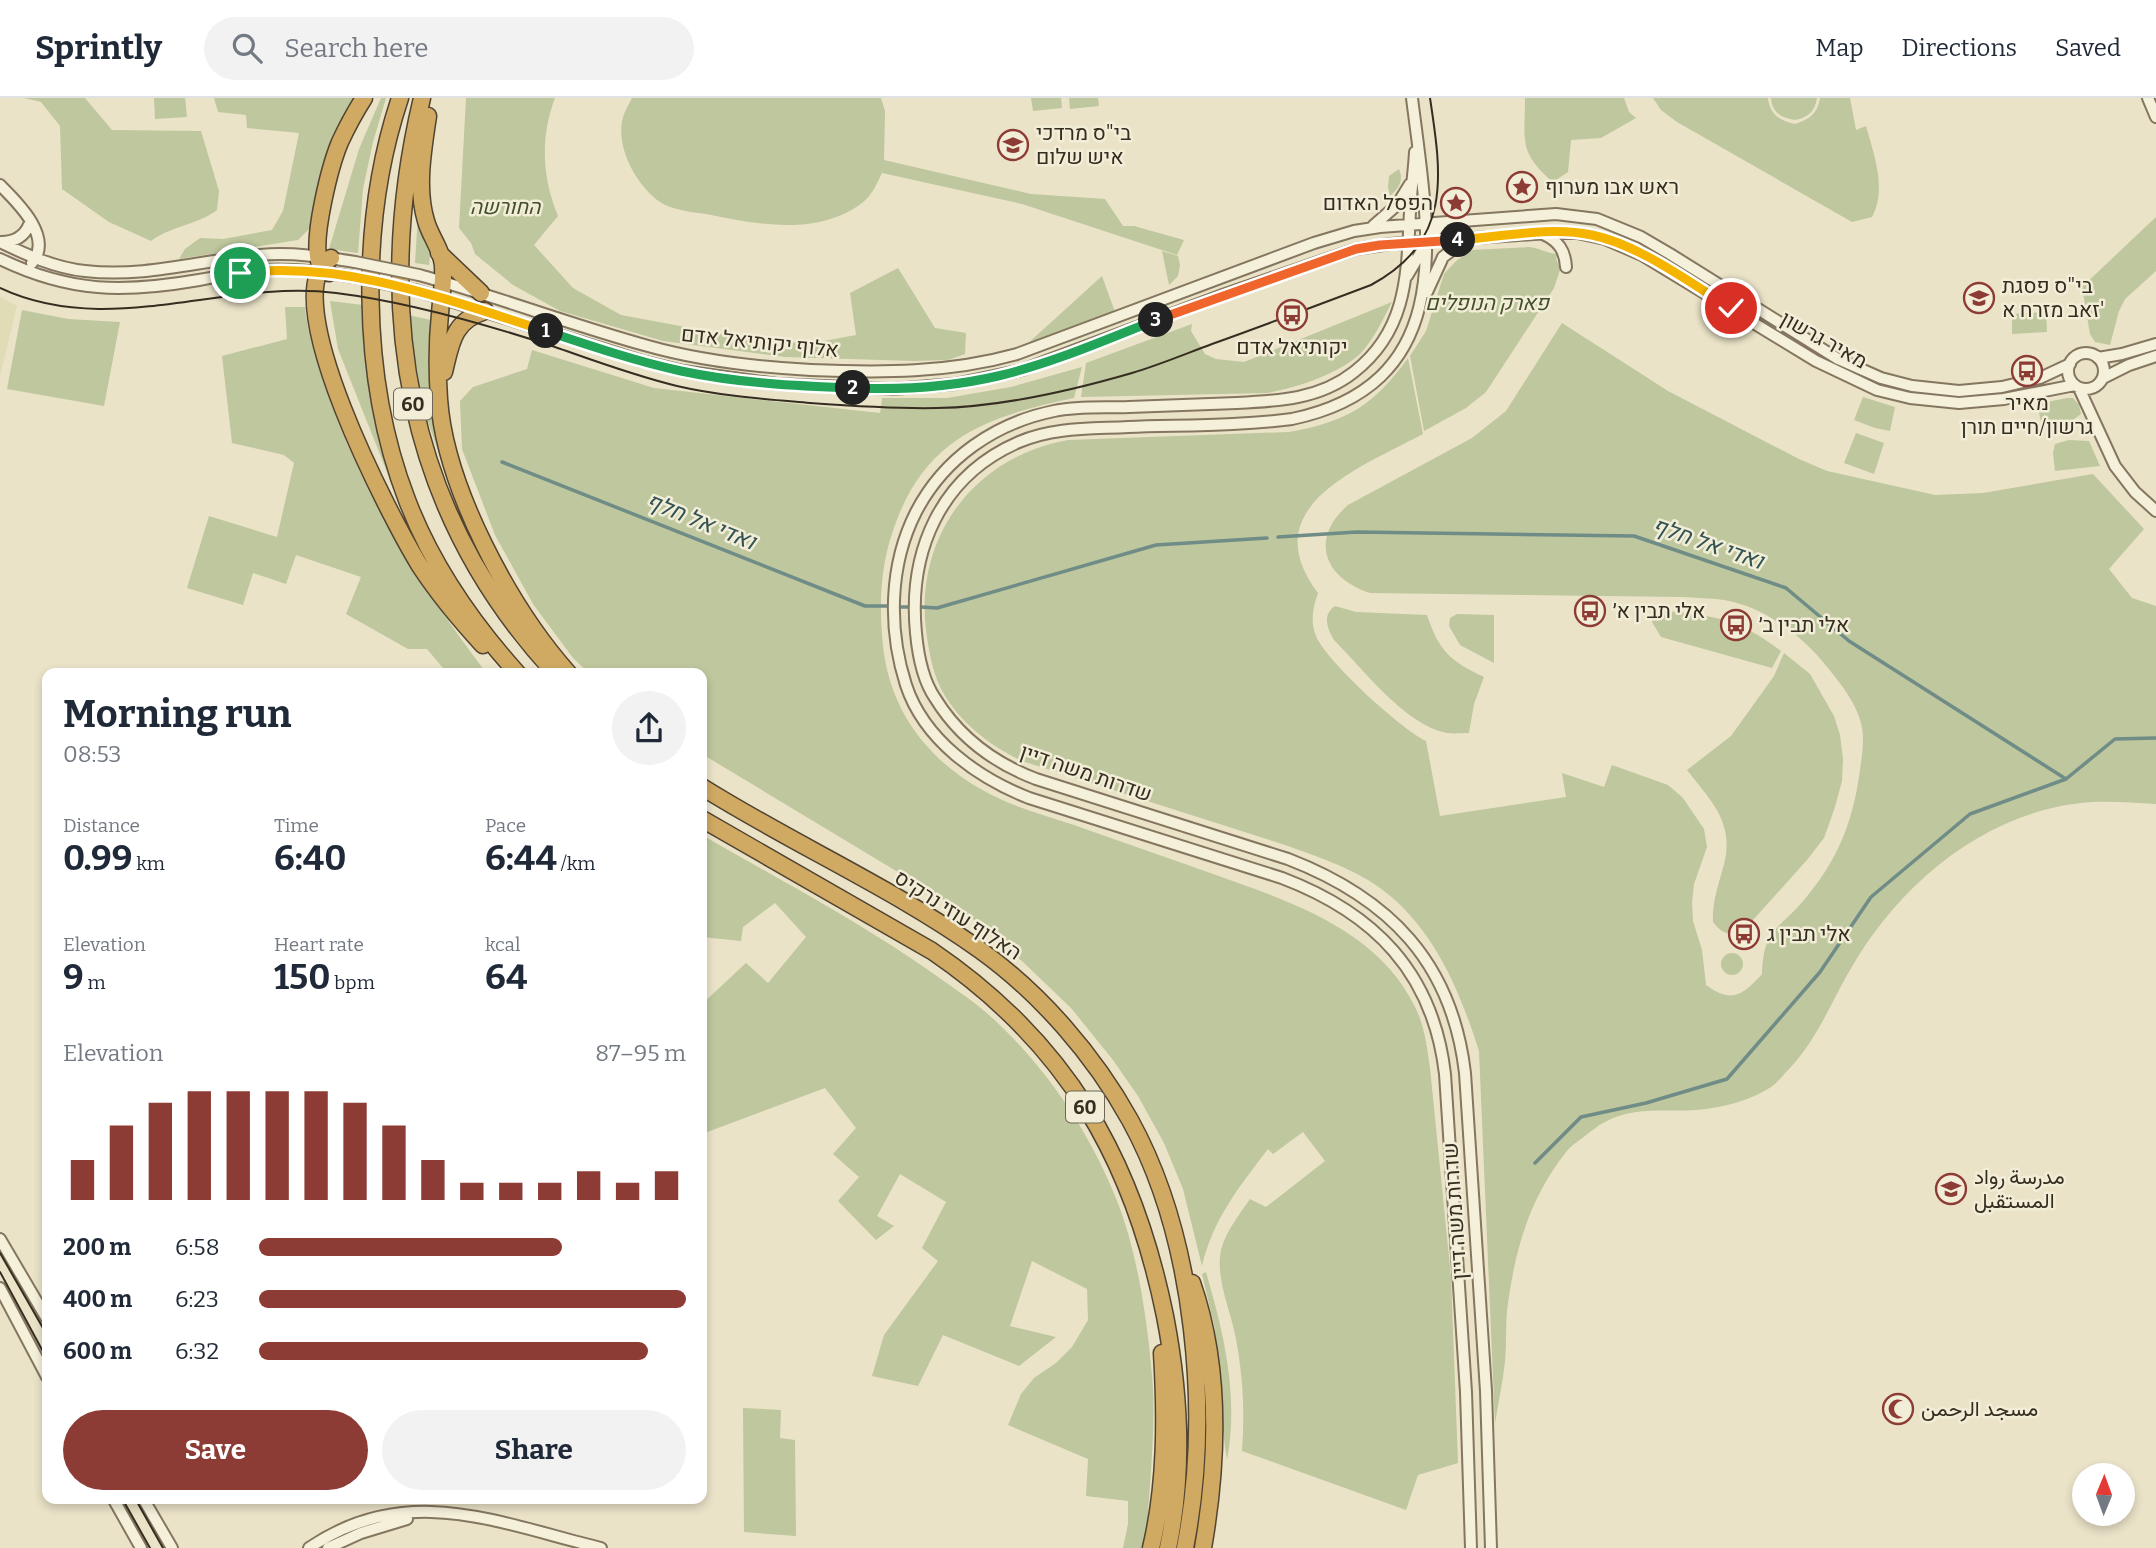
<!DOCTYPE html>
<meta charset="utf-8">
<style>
body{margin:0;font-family:Bitter,Vazirmatn,Heebo,serif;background:#f2f2f3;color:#1f2937;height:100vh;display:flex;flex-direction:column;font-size:26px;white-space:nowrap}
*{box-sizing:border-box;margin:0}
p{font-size:23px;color:#747a83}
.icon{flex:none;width:38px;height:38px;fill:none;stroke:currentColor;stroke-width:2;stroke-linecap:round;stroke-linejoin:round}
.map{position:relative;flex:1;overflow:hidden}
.sheet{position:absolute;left:42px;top:570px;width:665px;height:836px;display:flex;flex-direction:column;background:#fff;border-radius:14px;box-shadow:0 4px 10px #0003}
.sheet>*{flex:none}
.needle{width:46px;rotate:1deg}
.buttons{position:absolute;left:2072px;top:1365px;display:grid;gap:14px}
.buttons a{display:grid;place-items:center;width:63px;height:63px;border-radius:50%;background:#fff;box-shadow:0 4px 10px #0003;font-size:35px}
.pin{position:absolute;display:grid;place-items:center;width:60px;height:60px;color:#fff;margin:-30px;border:4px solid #fff;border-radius:50%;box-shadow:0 2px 7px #0007}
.km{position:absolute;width:35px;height:35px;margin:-18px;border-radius:50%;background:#222;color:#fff;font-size:19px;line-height:35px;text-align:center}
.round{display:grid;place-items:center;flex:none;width:74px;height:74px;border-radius:37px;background:#f2f2f3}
.head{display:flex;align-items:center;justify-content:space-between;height:119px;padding:0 21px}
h1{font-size:38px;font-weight:700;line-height:52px}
.metrics{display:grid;grid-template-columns:repeat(3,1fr);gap:10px;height:119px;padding:7px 21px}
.metrics div{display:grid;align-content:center}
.metrics b{font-size:35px;font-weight:700}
.metrics small{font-size:19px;font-weight:400}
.metrics p{font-size:19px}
.chart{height:196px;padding:14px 21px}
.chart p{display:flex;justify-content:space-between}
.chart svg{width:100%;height:126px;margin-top:7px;stroke:#8d3c35;stroke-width:6}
.button{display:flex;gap:14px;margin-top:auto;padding:14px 21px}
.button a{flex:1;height:80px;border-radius:42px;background:#8d3c35;color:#fff;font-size:28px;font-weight:700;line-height:80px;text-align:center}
.button a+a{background:#f2f2f3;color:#1f2937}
ul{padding:0 21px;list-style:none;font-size:23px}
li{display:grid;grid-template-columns:112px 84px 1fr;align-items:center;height:52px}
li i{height:18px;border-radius:9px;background:#8d3c35}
header{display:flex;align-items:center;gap:42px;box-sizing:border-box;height:98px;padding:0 35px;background:#fff;border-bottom:2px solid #e0e1e3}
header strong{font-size:33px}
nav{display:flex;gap:38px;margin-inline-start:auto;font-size:24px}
.search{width:490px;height:63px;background:#f2f2f3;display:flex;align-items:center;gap:18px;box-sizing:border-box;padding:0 24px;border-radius:38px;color:#747a83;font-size:26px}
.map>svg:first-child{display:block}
.farmland{fill:#dfdcb6}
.green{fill:#bec79d}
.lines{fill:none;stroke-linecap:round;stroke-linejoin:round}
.stream{stroke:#708c87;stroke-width:3.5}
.minor-casing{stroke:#84765f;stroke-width:14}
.highway-casing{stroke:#524432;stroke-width:19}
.minor{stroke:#f5f0da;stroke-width:10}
.highway{stroke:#d0aa62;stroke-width:16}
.tram{stroke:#362d21;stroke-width:2}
.minor-bridge-casing{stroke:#84765f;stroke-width:14;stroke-linecap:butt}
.minor-bridge{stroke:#f5f0da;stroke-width:10}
.split-1-casing{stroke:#fff;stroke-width:14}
.split-2-casing{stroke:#fff;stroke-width:14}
.split-3-casing{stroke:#fff;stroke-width:14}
.split-4-casing{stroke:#fff;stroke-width:14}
.split-5-casing{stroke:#fff;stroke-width:14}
.split-1{stroke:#f5b400;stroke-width:9}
.split-2{stroke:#22a559;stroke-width:9}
.split-3{stroke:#22a559;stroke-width:9}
.split-4{stroke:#f0652b;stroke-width:9}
.split-5{stroke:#f5b400;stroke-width:9}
.labels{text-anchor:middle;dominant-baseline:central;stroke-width:5;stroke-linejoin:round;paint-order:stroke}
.shield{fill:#f2edd7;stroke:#6e6758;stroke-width:2}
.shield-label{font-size:19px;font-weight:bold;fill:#362d21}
.poi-label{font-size:21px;fill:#362d21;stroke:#f2edd7;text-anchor:start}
.park-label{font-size:21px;font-style:italic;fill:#43502a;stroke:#f2edd7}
.street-label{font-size:21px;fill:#362d21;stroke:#f2edd7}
.water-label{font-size:23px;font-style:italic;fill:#325354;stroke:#f2edd7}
</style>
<header>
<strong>Sprintly</strong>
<div class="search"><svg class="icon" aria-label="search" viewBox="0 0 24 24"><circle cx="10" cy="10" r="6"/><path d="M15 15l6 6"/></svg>Search here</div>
<nav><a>Map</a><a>Directions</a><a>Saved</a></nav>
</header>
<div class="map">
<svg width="2156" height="1450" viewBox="0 0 2156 1450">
<rect width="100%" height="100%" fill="#eae3c8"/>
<path class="farmland" d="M0 199 17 208 0 278Z"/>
<path class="green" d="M24 0H85L112 32 201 33 219 93 217 112C197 127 171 128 151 143L109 124 62 91 60 28 41 4Z
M154 0H185L187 19 155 21Z
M214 0H354L339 26 326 61 311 129 298 142 179 161 185 151 200 140 223 141 272 132 283 113 299 35 247 30 246 17 218 14Z
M381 0H386L373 44 363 91 358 155 329 151 359 51Z
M466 0H555C540 39 542 80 558 118L534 147 573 190 621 217 761 243 813 245 856 237 850 195 898 170 935 230 966 235 965 256 948 262 914 263 785 259 663 243 560 213 513 187 475 156 471 145 459 130Z
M632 0H881L885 13 884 62 1031 96 1105 101 1123 128H1134L1184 142 1177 157 1022 106 882 75C877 85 872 98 862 105 817 139 755 126 706 116 691 114 672 112 660 104 636 87 615 49 623 19 625 13 629 6 632 0Z
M1031 0H1061L1062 10 1033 13Z
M1069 0H1098L1099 8 1070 11Z
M1525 0H1624L1629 14 1636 20 1601 40 1571 42 1568 74 1553 84C1518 54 1525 43 1525 0Z
M1653 0H1768C1770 17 1780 23 1795 26 1809 22 1818 15 1820 0H1850L1856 32 1866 28C1874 57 1887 91 1872 119L1852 124 1677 24 1661 12Z
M1771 0H1817C1815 13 1808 20 1795 22 1782 20 1772 15 1771 0Z
M1399 71C1404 83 1399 90 1390 98L1388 89 1389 78Z
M418 117 421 133 431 148 429 167 415 165Z
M2156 119V173L2125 201 2119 213 2110 247 2095 244 2090 236 2082 189Z
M1529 149C1540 150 1548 156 1558 156L1556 160 1560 172 1554 190 1486 294 1466 310 1424 333 1410 258 1426 233 1444 176 1456 163 1472 152Z
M1162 153 1178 158 1180 167 1178 178 1169 187Z
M1102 178 1115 214 1025 248Z
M330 203 363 207 367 266 373 304 399 404 338 251Z
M1392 204C1383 221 1374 241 1361 255 1339 276 1296 290 1267 295L1081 299 1086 265 1192 226 1191 233 1205 256 1216 261 1244 264Z
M285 209H305C307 234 316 258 323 282 358 390 419 486 487 576H448L427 551H408L346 516 361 479 296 457 286 486 253 475 243 507 187 490 209 418 277 439 294 365 284 357 232 345 222 258 287 241Z
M22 212 68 221 120 224 104 308 7 291Z
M2046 214 2047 234 2012 236V216Z
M408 217 431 222V314L449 385 424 312Z
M1562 225 1668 293 1799 361 1827 373 1935 397 1983 395 2093 376 2144 431 2109 471 2132 500 2156 508V706C2135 705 2114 703 2093 704 1989 710 1900 784 1850 872 1829 908 1819 938 1790 970 1784 976 1778 984 1771 989 1749 1003 1722 1010 1696 1012 1664 1014 1633 1008 1603 1025 1597 1028 1592 1033 1586 1037 1579 1043 1571 1047 1566 1054 1530 1100 1516 1148 1508 1205 1505 1224 1507 1244 1505 1263 1503 1284 1498 1305 1495 1326L1479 953C1460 893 1433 828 1380 790 1353 770 1313 757 1282 746L1022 663C991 648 964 628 945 598 933 579 929 554 926 532 915 438 974 359 1068 342L1289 334C1347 324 1374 307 1408 260L1423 336C1362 369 1252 408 1318 495 1313 509 1310 523 1316 538 1326 563 1401 631 1426 643L1440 718 1566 699 1562 675 1604 689 1612 667 1668 687 1683 700 1704 731 1707 749 1694 786 1692 805 1693 823 1702 852 1706 887C1732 906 1743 897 1762 876 1764 829 1777 834 1804 802 1838 762 1853 724 1860 672 1862 657 1865 640 1861 625 1856 605 1841 586 1828 570 1803 538 1765 509 1724 502 1710 500 1695 500 1682 499L1370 495C1324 480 1309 441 1348 407L1472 340 1506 313Z
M532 252 654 290 880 315 882 300H947L1011 289 1082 269 1074 300C984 319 922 341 892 436 879 474 879 516 884 556 894 623 938 672 998 700 1021 711 1047 718 1071 726 1119 743 1168 760 1216 777 1292 804 1380 833 1416 911 1425 930 1427 950 1430 970L1451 1179 1458 1365 1418 1377 1406 1412 1242 1353C1245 1315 1243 1279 1236 1241 1231 1213 1215 1180 1221 1152 1226 1133 1239 1117 1250 1101L1266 1109 1325 1063 1303 1034 1273 1056 1268 1051C1239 1089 1213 1121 1202 1168L1183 1091 1164 1045 1138 998 1113 962 1071 910 1023 864 966 815 702 656V576H590L573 560 533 506 495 437 462 351 460 303 473 289 527 271Z
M1863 299 1895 309 1890 333 1875 330 1854 322Z
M2067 300H2073L2079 307 2081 316 2073 322 2042 328 2037 306Z
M1856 335 1884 345 1874 376 1844 365Z
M2069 342 2089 343 2100 368 2055 373 2053 355 2055 346Z
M1335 508 1356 514 1427 517C1439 553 1450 563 1484 579L1474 606 1469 635C1462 635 1454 636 1447 635 1405 627 1364 572 1334 542 1327 530 1322 517 1335 508Z
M1663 513C1714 517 1739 521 1781 553L1772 570 1661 539 1652 524 1655 516Z
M1457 516 1494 517V565L1460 547 1449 528 1450 520Z
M1784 555 1810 576 1834 618 1840 637 1843 661 1842 683 1835 709 1824 740 1807 762 1744 832C1730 838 1723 837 1713 824 1712 805 1718 788 1723 770 1736 726 1712 704 1687 672L1731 638 1774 578Z
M702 737C780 782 860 824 934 876 952 889 972 902 989 917 1046 968 1092 1037 1119 1108 1139 1161 1149 1234 1153 1290 1155 1336 1150 1383 1147 1428L1142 1450H1123L1128 1426V1403L1086 1398 1088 1361 1008 1327 1021 1296 1034 1280 1056 1265 1072 1249 1088 1222 1087 1191 1032 1163 1010 1228 1056 1239 1019 1268 943 1237 918 1288 872 1278 884 1237 938 1163 922 1150 946 1104 900 1076 877 1118 894 1128 876 1142 838 1103 859 1079 833 1056 856 1030 825 990 702 1036V906L746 865 768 885 806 839 775 805 743 829 741 843 702 839Z
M1721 866a11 11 0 1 1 22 0a11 11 0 1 1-22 0Z
M1206 1174C1224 1236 1239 1298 1227 1362L1221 1320 1215 1231 1202 1176Z
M743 1310 781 1312 780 1340 795 1342 796 1438 744 1434Z"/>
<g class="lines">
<path class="stream" d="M502 364 865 508H888
M1278 439 1357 434 1634 438 1786 490 1849 543 2066 681
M900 509H908
M921 509 937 510 1156 447 1267 440
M1535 1065 1581 1019 1646 1005 1727 981 1820 874 1871 799 1970 716 2066 681 2115 641 2156 640"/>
<g class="minor-casing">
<path id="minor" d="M1412 0C1428 130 1463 285 1292 321 1238 328 1182 327 1128 329 1091 331 1054 329 1019 344 940 378 908 454 916 535 918 557 922 581 935 600 959 639 994 665 1036 681L1288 761C1389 800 1452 864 1465 975L1486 1293 1491 1450
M2148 0 2156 19
M1415 54C1414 73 1411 93 1410 113 1407 175 1408 232 1354 274 1320 301 1279 303 1237 305 1201 306 1165 308 1129 309 1105 310 1078 308 1054 313 995 325 944 360 916 414 889 467 888 531 906 587 924 642 978 680 1029 700L1282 780C1374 815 1433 874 1445 976L1466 1294 1471 1450
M0 87C17 104 54 139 32 165
M1373 128 1397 107 1410 86
M1543 136C1559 143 1565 153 1566 169
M0 144C27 157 55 170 85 173 145 180 201 162 260 157 292 154 324 159 355 164
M1 144C14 144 24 139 29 127
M0 161C70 195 124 195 199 182 220 178 241 174 263 172 293 170 324 174 354 179
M419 177C496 198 571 227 648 248 701 263 756 269 811 272 881 275 949 275 1017 256L1314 145 1354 133 1380 129 1556 116 1597 121 1641 139 1670 156 1838 261 1881 280 1912 288 1959 293 2002 289 2040 280 2070 266
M1407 178 1427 144 1442 125
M415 192 642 263 683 273 777 286 893 291 955 286 1022 272 1225 196 1356 151 1390 146 1549 135H1577L1605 141 1642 157 1816 263 1877 292 1910 300 1959 305 2004 301 2075 287
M1427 194 1443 159 1464 143
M2068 273a18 18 0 1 1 36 0a18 18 0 1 1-36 0Z
M2098 260 2122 256 2156 246
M2103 280 2129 267 2156 258
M2079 290 2115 368 2135 394 2156 413
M0 1141 47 1221
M0 1190 47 1279
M114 1402 141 1450
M144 1402 172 1450
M309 1450C407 1383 498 1425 601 1450
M328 1450 361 1435 407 1421"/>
</g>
<g class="highway-casing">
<path id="highway" d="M400 0C359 123 360 280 407 402 431 465 473 526 518 576
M422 0C372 210 405 414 556 576
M428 18C423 52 416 90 426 123 430 138 442 152 443 168 444 184 441 200 440 216 437 244 437 272 439 301 445 389 510 510 569 576
M439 155 481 195
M331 160C271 194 393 424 420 468 439 497 460 522 483 547
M329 175C324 172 320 170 319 163 312 139 330 68 340 44 347 29 355 14 364 0
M444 274C451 245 453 223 485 213
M702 689C793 746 893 790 980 852 1040 895 1094 957 1130 1022 1196 1142 1211 1317 1185 1450
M702 721 932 853C1067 945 1133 1061 1165 1218 1180 1295 1184 1373 1168 1450
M1192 1185C1221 1268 1218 1364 1203 1450
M1151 1450C1166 1387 1166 1320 1162 1255"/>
</g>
<use href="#minor" class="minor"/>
<use href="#highway" class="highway"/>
<path class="tram" d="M0 190C108 241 223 181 336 195 409 204 485 226 555 249 595 263 635 278 677 288 720 298 765 301 810 305 852 308 895 311 937 310 1002 309 1070 293 1132 275 1159 267 1185 256 1212 246 1265 227 1318 207 1371 187 1452 143 1442 79 1430 0
M0 1155 47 1237
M0 1174 47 1261
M123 1402 150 1450
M136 1402 163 1450"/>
<g class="minor-bridge-casing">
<path id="minor-bridge" d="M355 164 419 177
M354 179 415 192"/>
</g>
<use href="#minor-bridge" class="minor-bridge"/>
</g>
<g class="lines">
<g class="split-1-casing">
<path id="split-1" d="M240 175C345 162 448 202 546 233"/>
</g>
<g class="split-2-casing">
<path id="split-2" d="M546 233C591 248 635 263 681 273 737 285 796 288 853 290"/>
</g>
<g class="split-3-casing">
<path id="split-3" d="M853 290C902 292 951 289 998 278 1053 265 1105 242 1156 222"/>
</g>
<g class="split-4-casing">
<path id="split-4" d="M1156 222 1356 151 1380 147 1458 142"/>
</g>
<g class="split-5-casing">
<path id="split-5" d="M1458 142C1501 139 1549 128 1592 137 1640 147 1690 185 1731 210"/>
</g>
<use href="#split-1" class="split-1"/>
<use href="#split-2" class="split-2"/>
<use href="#split-3" class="split-3"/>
<use href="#split-4" class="split-4"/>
<use href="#split-5" class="split-5"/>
</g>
<defs>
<g id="school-ring" transform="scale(1.575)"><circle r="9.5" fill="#f2edd7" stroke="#8d3c35" stroke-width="1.5"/><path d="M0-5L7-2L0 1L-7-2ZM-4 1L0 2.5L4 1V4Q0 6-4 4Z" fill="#8d3c35"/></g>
<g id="sight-ring" transform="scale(1.575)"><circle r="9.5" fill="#f2edd7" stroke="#8d3c35" stroke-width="1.5"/><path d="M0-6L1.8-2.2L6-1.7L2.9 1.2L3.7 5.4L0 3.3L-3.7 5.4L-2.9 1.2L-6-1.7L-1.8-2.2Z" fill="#8d3c35"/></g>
<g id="bus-ring" transform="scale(1.575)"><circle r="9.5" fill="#f2edd7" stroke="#8d3c35" stroke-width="1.5"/><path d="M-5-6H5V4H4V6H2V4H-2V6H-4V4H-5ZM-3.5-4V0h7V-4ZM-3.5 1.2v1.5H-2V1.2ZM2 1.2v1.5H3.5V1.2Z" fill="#8d3c35"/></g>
<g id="mosque-ring" transform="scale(1.575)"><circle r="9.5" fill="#f2edd7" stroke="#8d3c35" stroke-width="1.5"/><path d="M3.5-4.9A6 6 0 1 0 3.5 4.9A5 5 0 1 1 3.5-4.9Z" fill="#8d3c35"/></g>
</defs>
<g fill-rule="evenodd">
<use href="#school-ring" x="1013" y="47"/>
<use href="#sight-ring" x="1522" y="89"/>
<use href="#sight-ring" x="1456" y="105"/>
<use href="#school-ring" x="1979" y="200"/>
<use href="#bus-ring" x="1292" y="217"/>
<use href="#bus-ring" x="2027" y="273"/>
<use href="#bus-ring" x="1590" y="513"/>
<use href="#bus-ring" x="1736" y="527"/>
<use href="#bus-ring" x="1744" y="836"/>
<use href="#school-ring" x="1951" y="1091"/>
<use href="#mosque-ring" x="1898" y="1311"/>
</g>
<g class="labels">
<g class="shield">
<rect x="394" y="290.5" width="38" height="31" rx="5"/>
<rect x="1066" y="993.5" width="38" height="31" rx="5"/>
</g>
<g class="shield-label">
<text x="413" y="306">60</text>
<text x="1085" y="1009">60</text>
</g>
<g class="poi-label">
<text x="1036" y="35">בי"ס מרדכי<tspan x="1036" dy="24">איש שלום</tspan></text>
<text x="1545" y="89">ראש אבו מערוף</text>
<text x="1433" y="105" text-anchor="end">הפסל האדום</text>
<text x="2002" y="188">בי"ס פסגת<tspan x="2002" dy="24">זאב מזרח א'</tspan></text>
<text x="1292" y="249" text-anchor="middle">יקותיאל אדם</text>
<text x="2027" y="305" text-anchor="middle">מאיר<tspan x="2027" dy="24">גרשון/חיים תורן</tspan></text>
<text x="1613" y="513">אלי תבין א׳</text>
<text x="1759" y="527">אלי תבין ב׳</text>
<text x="1767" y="836">אלי תבין ג</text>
<text x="1974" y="1079">مدرسة رواد<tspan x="1974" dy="24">المستقبل</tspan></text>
<text x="1921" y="1311">مسجد الرحمن</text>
</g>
<g class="park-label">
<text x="505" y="109">החורשה</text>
<text x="1487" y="205">פארק הנופלים</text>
</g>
<g class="street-label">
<text transform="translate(1824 242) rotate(29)">מאיר גרשון</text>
<text transform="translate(760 244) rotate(6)">אלוף יקותיאל אדם</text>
<text transform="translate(1086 675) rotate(19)">שדרות משה דיין</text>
<text transform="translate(958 817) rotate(33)">האלוף עוזי נרקיס</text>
<text transform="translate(1455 1113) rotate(-94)">שדרות משה דיין</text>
</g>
<g class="water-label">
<text transform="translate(701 423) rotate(22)">ואדי אל חלף</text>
<text transform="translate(1708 445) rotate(19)">ואדי אל חלף</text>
</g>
</g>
</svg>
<div class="buttons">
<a><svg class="needle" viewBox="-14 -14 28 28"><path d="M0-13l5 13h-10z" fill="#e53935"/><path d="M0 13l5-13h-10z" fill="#747a83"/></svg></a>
</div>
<div class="pin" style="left:240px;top:175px;background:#1e9e55"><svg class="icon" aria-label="arrive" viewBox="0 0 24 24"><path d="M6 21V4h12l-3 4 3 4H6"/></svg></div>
<div class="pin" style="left:1731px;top:210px;background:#d93025"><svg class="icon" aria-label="check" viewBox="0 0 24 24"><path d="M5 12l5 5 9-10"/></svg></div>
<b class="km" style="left:546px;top:233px">1</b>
<b class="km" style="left:853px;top:290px">2</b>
<b class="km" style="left:1156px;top:222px">3</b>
<b class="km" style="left:1458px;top:142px">4</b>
<section class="sheet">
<div class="head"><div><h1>Morning run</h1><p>08:53</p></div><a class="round"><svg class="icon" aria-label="share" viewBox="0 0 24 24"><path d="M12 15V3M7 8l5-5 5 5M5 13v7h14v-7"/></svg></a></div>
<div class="metrics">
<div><p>Distance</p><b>0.99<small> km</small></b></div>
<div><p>Time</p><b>6:40</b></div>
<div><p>Pace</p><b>6:44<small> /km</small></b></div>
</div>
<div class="metrics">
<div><p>Elevation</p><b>9<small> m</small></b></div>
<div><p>Heart rate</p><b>150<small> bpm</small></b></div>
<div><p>kcal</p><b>64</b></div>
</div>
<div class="chart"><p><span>Elevation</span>87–95 m</p>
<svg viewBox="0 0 160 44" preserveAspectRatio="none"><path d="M5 44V30M15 44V18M25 44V10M35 44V6M45 44V6M55 44V6M65 44V6M75 44V10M85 44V18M95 44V30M105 44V38M115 44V38M125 44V38M135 44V34M145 44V38M155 44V34"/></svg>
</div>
<ul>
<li><b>200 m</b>6:58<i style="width:71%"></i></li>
<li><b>400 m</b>6:23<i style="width:100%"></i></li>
<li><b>600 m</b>6:32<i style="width:91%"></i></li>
</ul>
<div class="button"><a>Save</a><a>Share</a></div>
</section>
</div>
